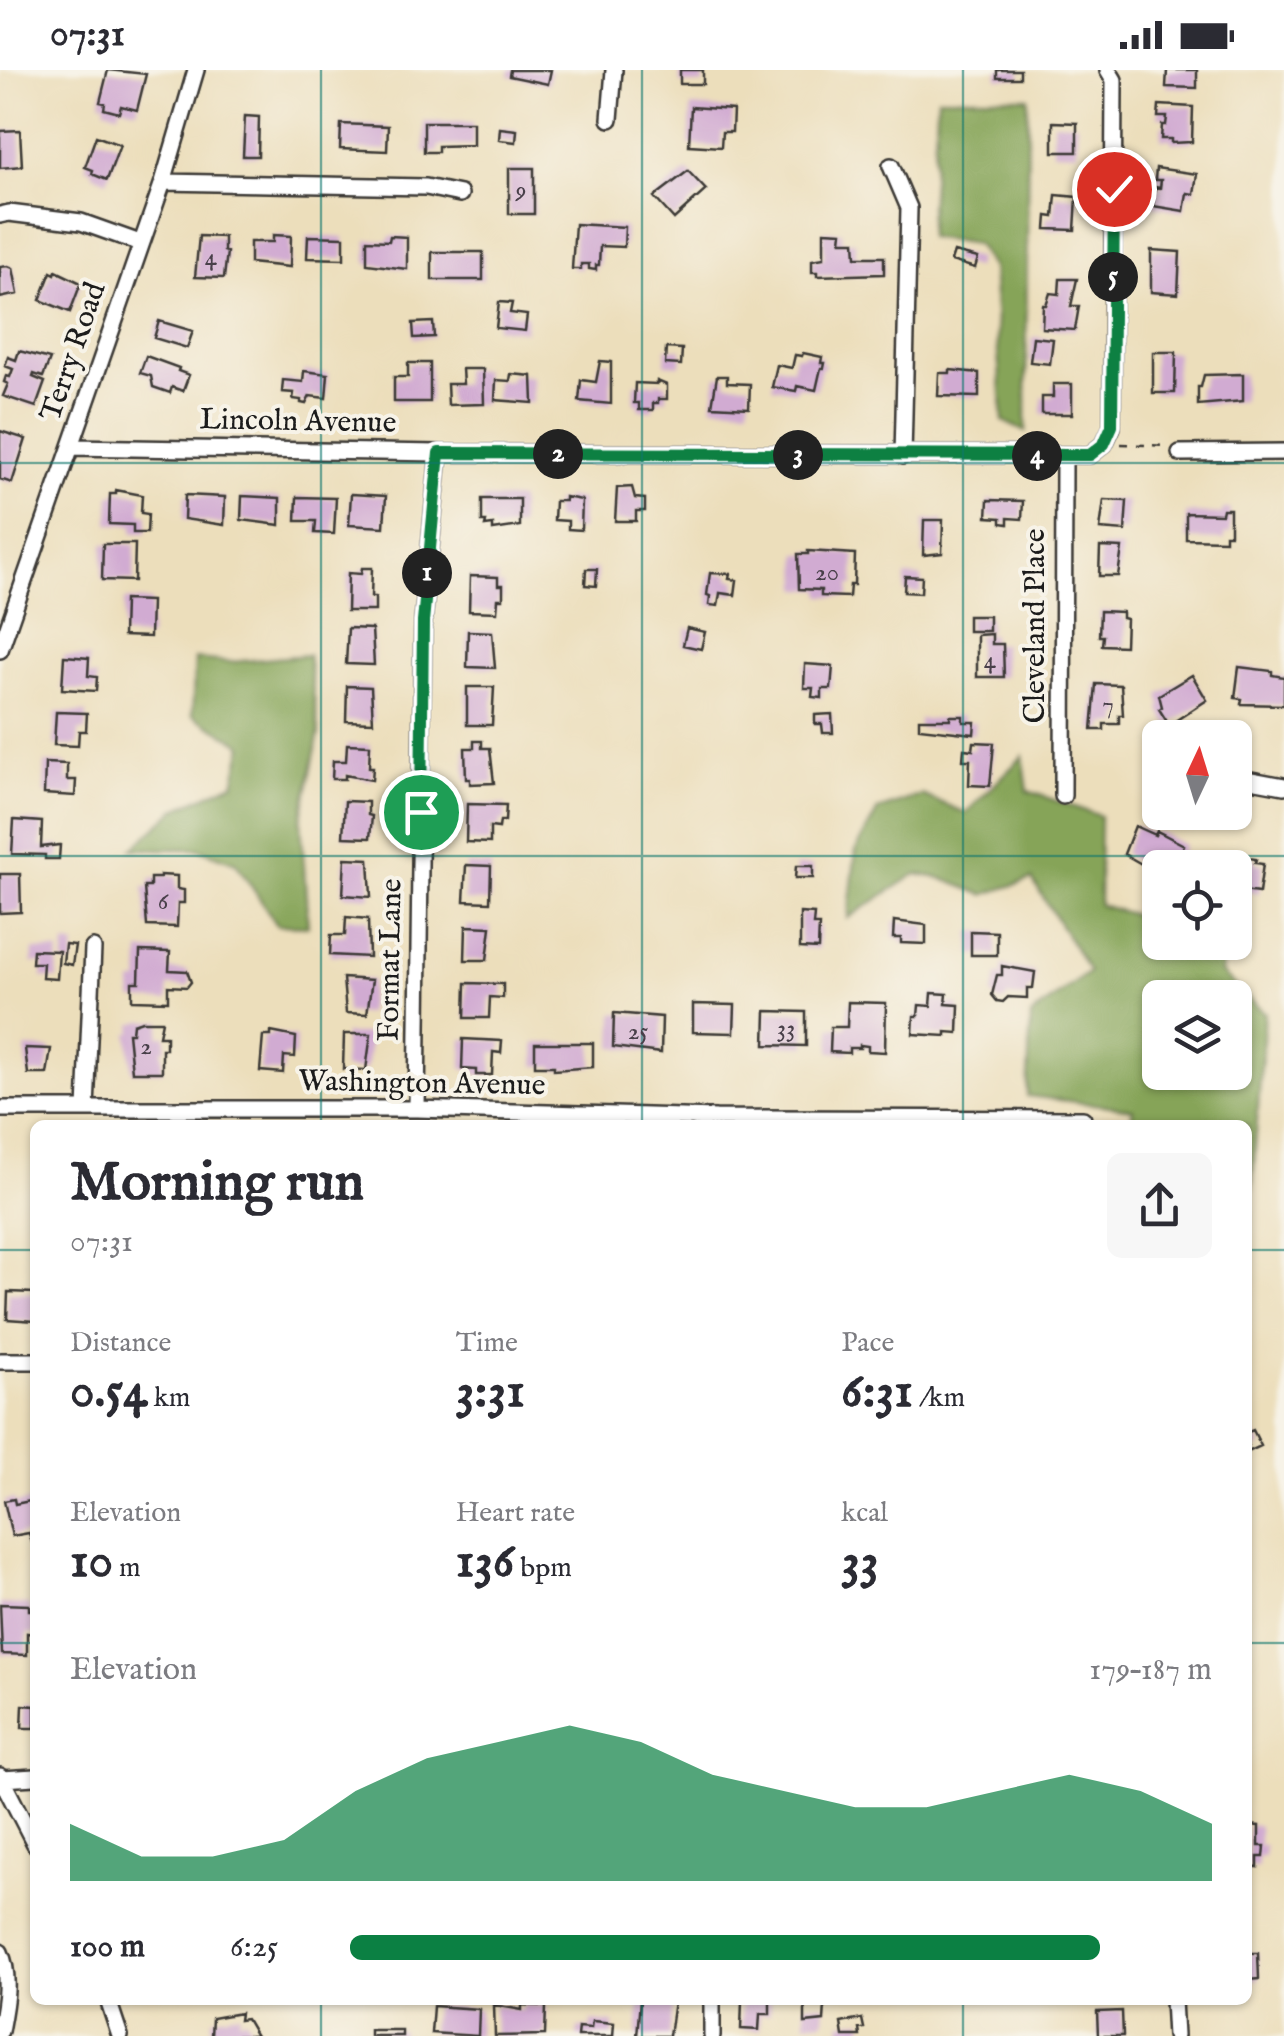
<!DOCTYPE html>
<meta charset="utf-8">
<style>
body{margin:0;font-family:"IM FELL English",serif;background:#f7f7f7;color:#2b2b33;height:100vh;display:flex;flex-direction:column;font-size:38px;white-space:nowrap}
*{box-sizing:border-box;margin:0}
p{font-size:32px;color:#7c7c81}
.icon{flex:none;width:55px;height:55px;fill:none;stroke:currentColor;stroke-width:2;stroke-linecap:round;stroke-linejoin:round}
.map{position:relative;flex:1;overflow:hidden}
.side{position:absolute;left:30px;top:1050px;width:1222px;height:885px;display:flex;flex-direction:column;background:#fff;border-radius:15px;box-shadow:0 2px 8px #0004}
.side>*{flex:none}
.needle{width:65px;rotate:4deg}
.tools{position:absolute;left:1142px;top:650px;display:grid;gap:20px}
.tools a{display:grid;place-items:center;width:110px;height:110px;border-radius:15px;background:#fff;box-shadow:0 2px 8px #0004;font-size:50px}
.pin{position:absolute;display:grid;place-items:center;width:85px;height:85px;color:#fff;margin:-42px;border:5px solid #fff;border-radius:50%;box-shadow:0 2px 10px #0007}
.km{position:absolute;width:50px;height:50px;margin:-25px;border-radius:50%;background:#222;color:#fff;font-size:28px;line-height:50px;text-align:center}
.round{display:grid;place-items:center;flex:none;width:105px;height:105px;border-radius:15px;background:#f7f7f7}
.overview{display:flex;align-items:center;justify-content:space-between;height:170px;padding:0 40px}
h1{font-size:55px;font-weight:800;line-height:75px}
.metrics{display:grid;grid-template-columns:repeat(3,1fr);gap:15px;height:170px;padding:10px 40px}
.metrics div{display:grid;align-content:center}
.metrics b{font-size:50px;font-weight:800}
.metrics small{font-size:28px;font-weight:400}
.metrics p{font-size:28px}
.chart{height:280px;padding:20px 40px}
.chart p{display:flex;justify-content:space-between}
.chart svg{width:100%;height:180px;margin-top:10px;fill:#0b8043;opacity:.7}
ul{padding:0 40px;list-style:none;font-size:32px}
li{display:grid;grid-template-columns:160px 120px 1fr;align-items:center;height:75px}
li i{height:25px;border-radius:12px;background:#0b8043}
.status{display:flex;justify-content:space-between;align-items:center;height:70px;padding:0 50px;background:#fff;direction:ltr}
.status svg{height:28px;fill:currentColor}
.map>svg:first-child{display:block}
.forest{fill:#86a458;stroke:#51603a;stroke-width:2.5;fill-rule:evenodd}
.building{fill:#d1abd2}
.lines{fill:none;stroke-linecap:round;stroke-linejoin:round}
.minor-casing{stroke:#3b3934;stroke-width:20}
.path{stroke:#3b3934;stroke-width:2.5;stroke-dasharray:8 8;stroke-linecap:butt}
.minor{stroke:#fff;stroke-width:15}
.route-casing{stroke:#fff;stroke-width:20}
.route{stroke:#0b8043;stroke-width:12}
.grid{fill:none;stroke:#0f766e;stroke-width:2.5;stroke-opacity:0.55}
.labels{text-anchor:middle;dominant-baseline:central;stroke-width:8;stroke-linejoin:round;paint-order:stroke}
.number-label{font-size:25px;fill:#49404a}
.street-label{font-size:30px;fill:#1c1c1c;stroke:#f7f3e8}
</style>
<div class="status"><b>07:31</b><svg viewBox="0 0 49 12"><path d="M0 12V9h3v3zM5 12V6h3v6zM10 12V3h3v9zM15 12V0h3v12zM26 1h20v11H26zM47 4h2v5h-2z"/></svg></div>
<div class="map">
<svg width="1284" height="1966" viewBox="0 0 1284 1966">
<rect width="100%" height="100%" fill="#f7f3e8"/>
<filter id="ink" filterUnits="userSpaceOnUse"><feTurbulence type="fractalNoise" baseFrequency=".01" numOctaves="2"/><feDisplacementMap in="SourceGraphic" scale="20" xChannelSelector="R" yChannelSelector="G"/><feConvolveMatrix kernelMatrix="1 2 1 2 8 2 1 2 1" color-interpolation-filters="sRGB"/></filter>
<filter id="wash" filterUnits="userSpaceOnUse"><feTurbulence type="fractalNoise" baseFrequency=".0048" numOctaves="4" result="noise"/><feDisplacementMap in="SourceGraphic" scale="40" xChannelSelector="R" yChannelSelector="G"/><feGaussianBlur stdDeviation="2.25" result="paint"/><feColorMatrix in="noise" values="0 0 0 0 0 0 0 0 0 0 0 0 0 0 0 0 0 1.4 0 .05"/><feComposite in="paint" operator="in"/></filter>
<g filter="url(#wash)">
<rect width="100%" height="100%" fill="#ecdebb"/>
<path class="forest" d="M938 27H1028L1026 362 1003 351 992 198 976 174 928 167Z
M308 585 319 663 301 751 308 856 277 855 236 793 199 779H132L176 739 234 713 243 675 192 645 195 589 231 592Z
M1023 686 1028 721 1100 746 1099 835 1160 852V872L1224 873 1221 903 1265 943 1248 1173V1055H1130L1133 1039 1027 1026 1031 946 1089 902 1032 809 984 825 940 808 916 804 848 848 856 780 878 740 922 725 966 743ZM1160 928H1235V1002H1160Z"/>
<g id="blocks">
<path class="building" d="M108 0 146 4 137 40 121 36 119 43 104 39 105 33 100 32Z
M510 0H551L548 14 509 6Z
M680 0H703V14H680Z
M997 0H1020V8H997Z
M1167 0H1197V18L1166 17Z
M1159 35 1193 37 1192 72 1171 73V69H1161L1162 55H1166L1167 47H1158Z
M691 37 733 40 732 62H722L721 77 689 75Z
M245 46 259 47 258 86H243Z
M424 52H473V75L438 76V82H424Z
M1053 52 1077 53V82H1053Z
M341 54 388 56 387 81 340 79Z
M500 58 517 60 516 72 499 70Z
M20 60 22 96 0 98V61Z
M96 66 120 75 107 110 92 104 93 100 85 97Z
M509 98H534V144H509Z
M1156 98 1197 104 1194 124 1187 123 1184 141 1153 136 1155 117 1160 118 1161 110H1155Z
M688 101 706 120 674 149 654 127Z
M1056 125 1077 127 1075 160 1046 159 1047 146 1054 147Z
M575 154 625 157 624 177 600 176 599 195H596V200L589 199V194H581V199H572Z
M824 161 842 162 841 171H855L856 187H884V204L817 206V202H812V190L824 188Z
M273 165 291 166 290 197 250 193V172H273Z
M199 166 224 167V181L227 182 224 208 195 207Z
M308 166 344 167V189L307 188Z
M390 166 407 167V199L367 194V170L389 171Z
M1151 180 1180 182 1178 224 1151 222Z
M432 182H483V210H432Z
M954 182 978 188 975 198 951 191Z
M8 196 13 198 18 224 0 228V197Z
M56 201 81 213 70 242 40 230 51 202 55 204Z
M1060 209H1077L1071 236H1079L1075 260 1042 258 1043 235H1046L1050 223 1059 224Z
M499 232 512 233 510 243 527 245 525 261 496 258Z
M159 251 193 261 187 278 154 268Z
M433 252 434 267 414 268 413 253Z
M1033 267 1053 269 1050 294 1030 292Z
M666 278 682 279 681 295 665 294Z
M19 281 50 289 43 307 34 304 33 307 45 312 36 337 3 326 8 314 4 312 6 306 10 307 13 299 5 296 8 287 16 290Z
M1153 282H1176L1175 323H1153Z
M803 283 822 287 821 293H825L824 298H821L816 320 797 316 796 321 772 317 777 295 792 298 795 285 802 286Z
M146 286 179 298 178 301 189 305 183 321 172 317 170 323 153 317 151 306 140 303Z
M600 291 611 292V334L579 331 581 310 596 312Z
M408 293H430V332H394V307H408Z
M462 299H483L484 334 448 335 447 314H463Z
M950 300 979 303V327L938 326 939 303H950Z
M304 301 328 304 326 328 310 326 306 334 301 333V330L293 329 294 323 282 322 283 310 303 312Z
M511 304 532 306 533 333 495 330 496 310 510 311Z
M1243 304V331L1198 335V317H1201L1204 305Z
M717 306H727V313L750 314 749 338 712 336Z
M657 311 667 315V329H658V333H653V340H639V333H634L635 313 657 314Z
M1053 314H1072V344H1042V327H1053Z
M0 361 26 369 12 413 0 409Z
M632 417 635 428 645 429V441H636V451H615L617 418Z
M116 420 142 425 141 443 148 444 147 463H133V455L109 454 110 424H116Z
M351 424 386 426 384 457 349 455Z
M185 425 225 427 224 455 184 449Z
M242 426 280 428V455L241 450Z
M297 427 336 428 334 464 315 463 316 451H296Z
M565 427 582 430 581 460 568 459V451L554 450 555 431H565Z
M482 429H520V456L493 460V455L485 456 486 452H482Z
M988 430 1023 431 1022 449 1008 448V454L1001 453V448L987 447Z
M1104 430 1127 431 1125 461 1100 459Z
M1223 439H1230V464H1225V470L1186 469V443L1222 444Z
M924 450H943L942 483 923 485Z
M103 474H135L134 511 102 510Z
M1100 477 1122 478 1118 506H1099Z
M808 481 855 484 854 515H850L849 527 821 526V520L799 519 798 484H808Z
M362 498H372L371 527H375V541H347L348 503 361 504Z
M586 499H597L596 516 585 515Z
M710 503 730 504 729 509 737 510 735 525 720 523 718 536 709 535 710 526 707 525Z
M470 506 498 507V515H503V529H498L497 542 469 541Z
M905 506 922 507 921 523 904 522Z
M124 530 151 531 150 567 123 566Z
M1100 541 1122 542V548L1126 549 1125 576 1102 575 1103 566H1099Z
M968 546H989V561H968Z
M348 558 372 559 374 595 346 594Z
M687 558 705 562 701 579 683 575Z
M468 561 492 562 495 598 467 597Z
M992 564V574H1003L1004 607H977V565Z
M64 586 89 588 88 606 97 607 96 621 62 619Z
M805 594 833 596 831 619H822V628L812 627 813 618H804Z
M1239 597 1272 601V605L1284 607V635L1241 634 1242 629 1235 628Z
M1192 605 1207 630 1169 655 1159 639 1162 637 1159 625Z
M1096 614 1121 615 1123 645H1119V654H1104V660H1092Z
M347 616 371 617 373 652 346 651Z
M467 617H494L492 655H467Z
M56 642 87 643 86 661H79L78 676 54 675Z
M832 644 833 663H823L822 654H815V645Z
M950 646H963V652H975L974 664 919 658V649H950Z
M474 671H482V678H490L494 713 470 714V709H466L465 678H474Z
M974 672 994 673 990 716 969 715 970 690H963L964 679 973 680Z
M347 674 370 675 369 697H373L372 710 345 705V709H332L333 691H346Z
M45 693 67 694V710H76L75 726 44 724Z
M345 731 368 732V745L372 746 370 768 343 767Z
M467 734 506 735 505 751H500L499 758 490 757V773L466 772Z
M14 750 42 752 41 777 60 775 59 789H45V785L12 784Z
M1135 756 1155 765 1157 761 1184 775 1175 798 1154 795 1152 800 1124 784Z
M1234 786 1256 789 1255 793 1263 794 1259 823 1235 820V798H1212L1213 787 1234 789Z
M345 788 369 789 371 827 343 825Z
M466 795 491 796 490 832 464 831Z
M796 796H813V808H795Z
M0 804H20L21 842 0 843Z
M160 805 177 806V819L184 820V833H178L177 857 147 856 144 817H150V808H160Z
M800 843 814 844 813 855H819L818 879 800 878Z
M346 847 368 849 369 887 330 885 331 865H345Z
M894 851 926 855V874L901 873V868H893Z
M466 856 491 857 487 890H465Z
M971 861 997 862V885H971Z
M65 874 75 875 72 895 63 893Z
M33 880 59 881 57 909 42 908 43 893H32Z
M140 881 170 882 169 900 187 901 191 912 187 917 168 916V931L132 930V912H139Z
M1002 896 1035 902 1033 918H1027V928L1008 927 1003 932 997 931 992 925 997 905H1002Z
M343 908 372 910 367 944 346 943Z
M466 913 503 914V928L490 927 489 948H465Z
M932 923 947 924 946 934 959 935 958 963 946 962V966L913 964 914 946H918L919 935 931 936Z
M848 932 886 933 885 982 868 981V976L860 975V978H849V983L830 982 831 957H847Z
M693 934 735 935 734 963 693 962Z
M766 941 806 942V976L765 975Z
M614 943 662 947 661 983 613 977Z
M142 951H162L159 966H166V979H162V1002H132L128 963H132L133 954Z
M271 962 296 967 295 987 284 986 283 1003 260 1001 263 966H271Z
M344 964H371L366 1000 343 999Z
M463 969 502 971 501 983 493 982 492 1005H476V1000L462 999Z
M535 973H593V997L554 1000V996H535Z
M25 978 51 979 47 1004H28Z
M8 1222 35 1223V1251L7 1249Z
M1253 1360 1261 1376 1248 1382V1362Z
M14 1429 15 1434 35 1430V1482L29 1463 12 1466 4 1431Z
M0 1534 29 1535V1540H35V1564L27 1563V1585L2 1584Z
M23 1635 35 1636V1658H22Z
M1248 1755 1259 1756V1776H1265L1264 1787H1258V1797L1248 1796Z
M1248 1883H1258L1259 1909 1248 1910Z
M640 1930 674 1931 669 1966H637Z
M742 1930H770V1944H760L759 1960 741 1959Z
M805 1934H825L824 1951 805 1953Z
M494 1935 522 1940V1935L546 1936 545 1965 495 1966Z
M433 1936 479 1939 478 1966 431 1963Z
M1122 1941 1123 1966H1098L1097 1942Z
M240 1943 239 1950 246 1949 256 1966H211L212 1948Z
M862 1949 864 1958 859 1959 860 1966H843L841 1953Z
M592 1951 614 1953 613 1966H577L578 1957 591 1958Z
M370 1960H402V1966H370Z"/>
</g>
</g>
<g filter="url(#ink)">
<use href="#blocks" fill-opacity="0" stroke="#3b3934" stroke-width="2.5"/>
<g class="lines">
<g class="minor-casing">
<path id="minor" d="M610 49 614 0
M891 96 909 138 903 386
M163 112 426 117 460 124
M0 145 9 143 81 152 140 173
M71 377 439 383 1090 385 1104 374 1112 357 1114 10 1108 0
M1180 383 1284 382
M0 580 163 112 196 0
M1235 707 1284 716
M1063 726 1064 387
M0 1039H417L716 1048 1083 1049
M86 1039 93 878
M417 1039 423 552 439 383
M0 1291H35
M0 1706 35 1774
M2 1709 35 1707
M0 1882C11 1906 5 1935 0 1961
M108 1930 120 1966
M1173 1930 1175 1966
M712 1966V1930"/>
</g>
<path class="path" d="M1121 374 1168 376"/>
<use href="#minor" class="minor"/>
</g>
</g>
<g class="lines" filter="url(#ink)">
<g class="route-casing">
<path id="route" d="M421 742 423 552 439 383 1090 385 1104 374 1112 356 1114 119"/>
</g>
<use href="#route" class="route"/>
</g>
<path class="grid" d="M321 0V1055M642 0V1055M963 0V1055M0 393H1284M0 786H1284M0 1180H35M1248 1180H1284M0 1573H35M1248 1573H1284M321 1930V1966M642 1930V1966M963 1930V1966"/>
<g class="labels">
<g class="number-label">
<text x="521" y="121">9</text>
<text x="211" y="188">4</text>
<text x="827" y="503">20</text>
<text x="990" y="591">4</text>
<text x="1108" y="636">7</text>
<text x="163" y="832">6</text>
<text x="786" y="959">33</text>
<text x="638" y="962">25</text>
<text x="146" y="977">2</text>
</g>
<g class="street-label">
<text transform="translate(74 282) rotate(-71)">Terry Road</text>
<text transform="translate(298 352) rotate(1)">Lincoln Avenue</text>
<text transform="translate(1036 556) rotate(-90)">Cleveland Place</text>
<text transform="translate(391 890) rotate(-89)">Format Lane</text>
<text transform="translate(422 1014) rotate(1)">Washington Avenue</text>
</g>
</g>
</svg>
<div class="tools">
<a><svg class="needle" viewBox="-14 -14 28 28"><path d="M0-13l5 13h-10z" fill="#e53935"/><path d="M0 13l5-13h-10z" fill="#7c7c81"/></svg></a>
<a><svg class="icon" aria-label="locate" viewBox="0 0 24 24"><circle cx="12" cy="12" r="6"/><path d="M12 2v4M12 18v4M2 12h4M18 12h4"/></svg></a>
<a><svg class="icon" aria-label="layers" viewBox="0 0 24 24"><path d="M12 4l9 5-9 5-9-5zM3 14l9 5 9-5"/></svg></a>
</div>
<div class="pin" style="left:421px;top:742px;background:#1e9e55"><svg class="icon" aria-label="arrive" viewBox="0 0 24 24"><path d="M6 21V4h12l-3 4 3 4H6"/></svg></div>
<div class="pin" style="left:1114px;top:119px;background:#d93025"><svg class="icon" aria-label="check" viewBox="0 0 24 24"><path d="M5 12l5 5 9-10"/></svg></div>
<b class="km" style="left:427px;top:503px">1</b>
<b class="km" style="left:558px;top:384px">2</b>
<b class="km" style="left:798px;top:385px">3</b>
<b class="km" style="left:1037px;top:386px">4</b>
<b class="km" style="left:1113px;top:207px">5</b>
<section class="side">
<div class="overview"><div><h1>Morning run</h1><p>07:31</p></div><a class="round"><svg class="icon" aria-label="share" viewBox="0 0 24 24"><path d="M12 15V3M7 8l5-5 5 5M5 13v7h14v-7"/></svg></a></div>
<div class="metrics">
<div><p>Distance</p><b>0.54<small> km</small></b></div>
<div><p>Time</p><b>3:31</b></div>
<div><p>Pace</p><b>6:31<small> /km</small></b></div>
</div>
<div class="metrics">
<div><p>Elevation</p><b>10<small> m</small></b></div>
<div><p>Heart rate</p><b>136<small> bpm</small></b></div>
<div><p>kcal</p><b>33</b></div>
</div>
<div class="chart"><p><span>Elevation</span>179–187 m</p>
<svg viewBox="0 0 160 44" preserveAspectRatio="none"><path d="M0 44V30L10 38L20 38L30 34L40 22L50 14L60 10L70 6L80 10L90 18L100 22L110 26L120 26L130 22L140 18L150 22L160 30V44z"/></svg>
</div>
<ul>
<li><b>100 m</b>6:25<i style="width:87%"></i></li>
</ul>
</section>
</div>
